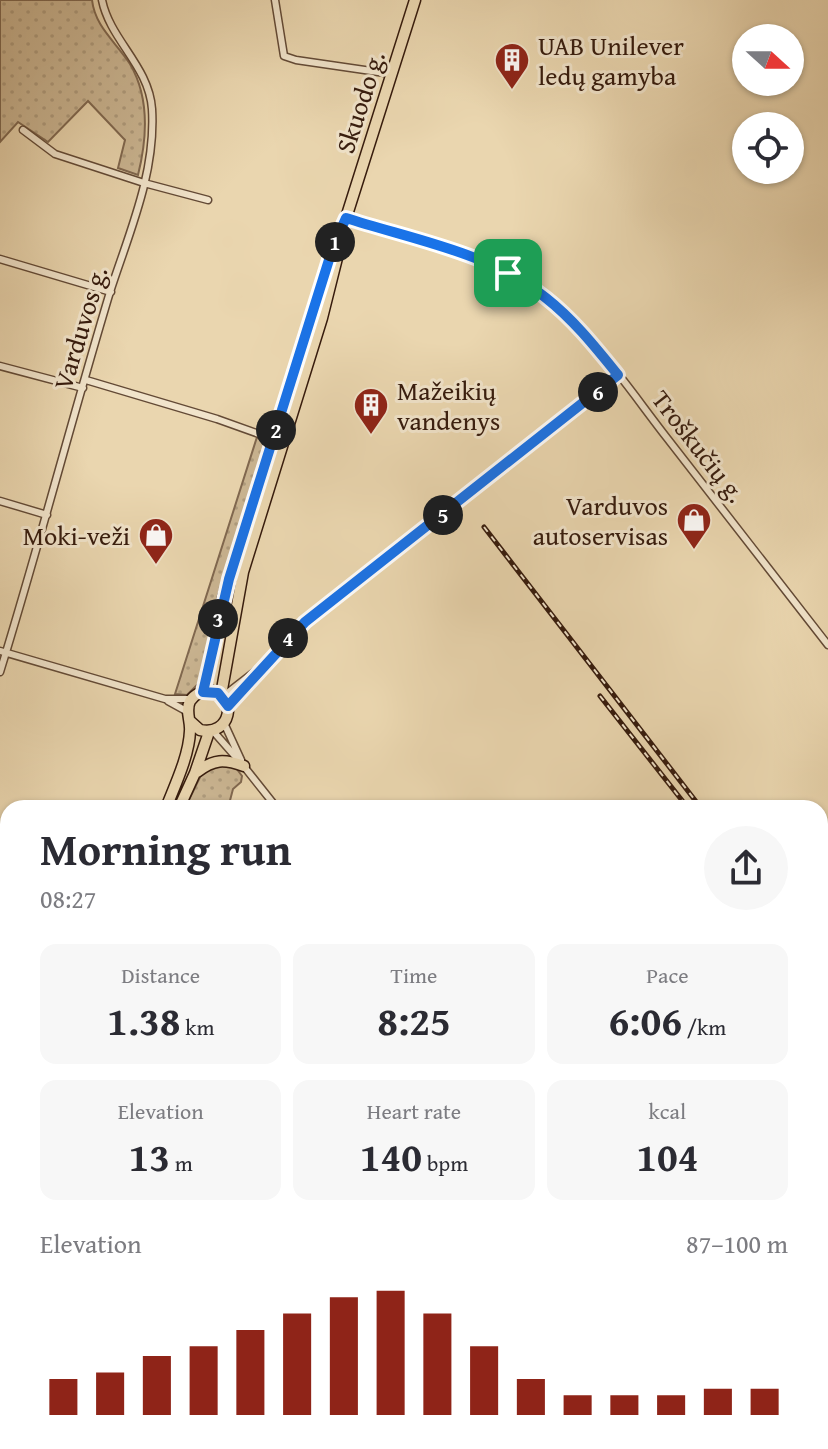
<!DOCTYPE html>
<meta charset="utf-8">
<style>
body{margin:0;font-family:"Gentium Book Plus",serif;background:#f7f7f7;color:#2b2b33;height:100vh;display:flex;flex-direction:column;font-size:30px;white-space:nowrap}
*{box-sizing:border-box;margin:0}
p{font-size:26px;color:#7c7c81}
.icon{flex:none;width:44px;height:44px;fill:none;stroke:currentColor;stroke-width:2;stroke-linecap:round;stroke-linejoin:round}
.map{position:relative;flex:1;overflow:hidden}
.details{position:absolute;left:0px;top:800px;width:828px;height:650px;display:flex;flex-direction:column;background:#fff;border-radius:24px 24px 0 0;box-shadow:0 2px 6px #0004}
.details>*{flex:none}
.needle{width:52px;rotate:111deg}
.tools{position:absolute;left:732px;top:24px;display:grid;gap:16px}
.tools a{display:grid;place-items:center;width:72px;height:72px;border-radius:50%;background:#fff;box-shadow:0 2px 6px #0004;font-size:40px}
.pin{position:absolute;display:grid;place-items:center;width:68px;height:68px;color:#fff;margin:-34px;border-radius:16px;box-shadow:0 4px 12px #0006}
.km{position:absolute;width:40px;height:40px;margin:-20px;border-radius:50%;background:#222;color:#fff;font-size:22px;line-height:40px;text-align:center}
.round{display:grid;place-items:center;flex:none;width:84px;height:84px;border-radius:42px;background:#f7f7f7}
.overview{display:flex;align-items:center;justify-content:space-between;height:136px;padding:0 40px}
h1{font-size:44px;font-weight:600;line-height:60px}
.stats{display:grid;grid-template-columns:repeat(3,1fr);gap:12px;height:136px;padding:8px 40px}
.stats div{display:grid;align-content:center;border-radius:16px;background:#f7f7f7;text-align:center}
.stats b{font-size:40px;font-weight:600}
.stats small{font-size:22px;font-weight:400}
.stats p{font-size:22px}
.chart{height:224px;padding:16px 40px}
.chart p{display:flex;justify-content:space-between}
.chart svg{width:100%;height:144px;margin-top:8px;stroke:#8f2418;stroke-width:6}
.map>svg:first-child{display:block}
.grass{fill:url(#grass-dots);stroke:#806850;stroke-width:2}
.lines{fill:none;stroke-linecap:round;stroke-linejoin:round}
.street-casing{stroke:#634a36;stroke-width:9}
.primary-casing{stroke:#361b0d;stroke-width:13}
.street{stroke:#f1e4cb;stroke-width:6}
.primary{stroke:#ead6af;stroke-width:10}
.rail-casing{stroke:#361b0d;stroke-width:5}
.rail{stroke:#f1e4cb;stroke-width:2;stroke-dasharray:6;stroke-linecap:butt}
.route-casing{stroke:#fff;stroke-width:16}
.route{stroke:#1a73e8;stroke-width:10}
.labels{text-anchor:middle;dominant-baseline:central;stroke-width:6;stroke-linejoin:round;paint-order:stroke}
.poi-label{font-size:26px;fill:#361b0d;stroke:#f1e4cb;text-anchor:start}
.street-label{font-size:26px;fill:#361b0d;stroke:#f1e4cb}
</style>
<div class="map">
<svg width="828" height="1449" viewBox="0 0 828 1449">
<defs>
<pattern id="grass-dots" width="8" height="8" patternUnits="userSpaceOnUse" patternTransform="scale(2)"><rect width="8" height="8" fill="#cbb693"/><path d="M2 2h.1M6 6h.1" fill="none" stroke="#af9c7e" stroke-width="1.8" stroke-linecap="round"/></pattern>
</defs>
<rect width="100%" height="100%" fill="#ead6af"/>
<filter id="stains"><feTurbulence type="fractalNoise" baseFrequency=".0025" numOctaves="4"/><feColorMatrix values="0 0 0 0 .2 0 0 0 0 .09 0 0 0 0 .02 0 0 0 .5 -.17"/></filter>
<radialGradient id="worn" r=".72"><stop offset=".6" stop-color="#630" stop-opacity="0"/><stop offset="1" stop-color="#630" stop-opacity=".3"/></radialGradient>
<path class="grass" d="M0 0H92C95 27 116 42 130 64 150 98 147 139 138 175L118 168 125 140 88 101 48 142 18 122 0 142Z
M257 437 266 445 217 604 200 682 187 695 175 694Z
M220 763 236 768 242 776 241 782 233 789 228 808H185L203 771Z
M63 1442H238L244 1449H68Z"/>
<g class="lines">
<g class="street-casing">
<path id="street" d="M275 0 284 56 296 60 392 74
M23 130 55 154 144 183 208 200
M346 218C408 238 473 249 528 285 586 323 625 384 667 438 720 507 774 576 828 645
M0 259 111 292
M0 366 83 388
M86 380 217 419 273 439
M0 501 47 515
M0 651 165 699H192
M0 672C39 546 72 418 110 292 129 233 156 173 152 109 149 66 110 40 102 0
M222 697 262 666
M168 701 188 712
M228 705 305 622 618 375
M224 723 241 760
M213 731 242 764 277 808
M0 1078 8 1080
M0 1232 8 1235
M0 1275 8 1249
M783 1442 800 1449
M766 1449 770 1442"/>
</g>
<g class="primary-casing">
<path id="primary" d="M203 692 223 598 333 247 346 218 415 0
M221 695 243 572 322 318 341 242
M197 772C214 759 224 759 244 766
M166 808C175 785 189 756 190 731 191 721 185 711 190 701 195 694 203 690 212 691 238 696 231 737 200 730L190 721
M179 808 195 773 209 732
M0 1321 8 1297
M0 1351 8 1327"/>
</g>
<use href="#street" class="street"/>
<use href="#primary" class="primary"/>
<g class="rail-casing">
<path id="rail" d="M484 527 701 808
M600 696 688 808
M820 978 828 988"/>
</g>
<use href="#rail" class="rail"/>
</g>
<g class="lines">
<g class="route-casing">
<path id="route" d="M346 218C414 240 489 252 546 298 574 320 596 348 618 375L305 622 228 706 218 693 203 692 229 579 333 247Z"/>
</g>
<use href="#route" class="route"/>
</g>
<defs>
<g id="building-pin" transform="scale(1.8)"><path d="M0 17L-7.5 6A9.5 9.5 0 1 1 7.5 6Z" fill="#8f2418" stroke="#f1e4cb"/><path d="M-4-6H4V6H1V3H-1V6H-4ZM-2.5-4.3h1.7v1.8h-1.7ZM.8-4.3h1.7v1.8H.8ZM-2.5-1h1.7V.8h-1.7ZM.8-1h1.7V.8H.8Z" fill="#fff"/></g>
<g id="shop-pin" transform="scale(1.8)"><path d="M0 17L-7.5 6A9.5 9.5 0 1 1 7.5 6Z" fill="#8f2418" stroke="#f1e4cb"/><path d="M-5-2.5h2.3a2.7 3.5 0 0 1 5.4 0H5L5.5 6h-11ZM-1.5-2.5h3a1.5 2.3 0 0 0-3 0Z" fill="#fff"/></g>
</defs>
<g fill-rule="evenodd">
<use href="#building-pin" x="512" y="60"/>
<use href="#building-pin" x="371" y="405"/>
<use href="#shop-pin" x="694" y="520"/>
<use href="#shop-pin" x="156" y="535"/>
</g>
<g class="labels">
<g class="poi-label">
<text x="538" y="45">UAB Unilever<tspan x="538" dy="30">ledų gamyba</tspan></text>
<text x="397" y="390">Mažeikių<tspan x="397" dy="30">vandenys</tspan></text>
<text x="668" y="505" text-anchor="end">Varduvos<tspan x="668" dy="30">autoservisas</tspan></text>
<text x="130" y="535" text-anchor="end">Moki-veži</text>
</g>
<g class="street-label">
<text transform="translate(360 102) rotate(-72)">Skuodo g.</text>
<text transform="translate(80 328) rotate(-73)">Varduvos g.</text>
<text transform="translate(699 446) rotate(52)">Troškučių g.</text>
</g>
</g>
<rect width="100%" height="100%" filter="url(#stains)"/>
<rect width="100%" height="100%" fill="url(#worn)"/>
</svg>
<div class="tools">
<a><svg class="needle" viewBox="-14 -14 28 28"><path d="M0-13l5 13h-10z" fill="#e53935"/><path d="M0 13l5-13h-10z" fill="#7c7c81"/></svg></a>
<a><svg class="icon" aria-label="locate" viewBox="0 0 24 24"><circle cx="12" cy="12" r="6"/><path d="M12 2v4M12 18v4M2 12h4M18 12h4"/></svg></a>
</div>
<div class="pin" style="left:508px;top:273px;background:#1e9e55"><svg class="icon" aria-label="arrive" viewBox="0 0 24 24"><path d="M6 21V4h12l-3 4 3 4H6"/></svg></div>
<b class="km" style="left:335px;top:242px">1</b>
<b class="km" style="left:276px;top:430px">2</b>
<b class="km" style="left:218px;top:619px">3</b>
<b class="km" style="left:288px;top:638px">4</b>
<b class="km" style="left:443px;top:515px">5</b>
<b class="km" style="left:598px;top:392px">6</b>
<section class="details">
<div class="overview"><div><h1>Morning run</h1><p>08:27</p></div><a class="round"><svg class="icon" aria-label="share" viewBox="0 0 24 24"><path d="M12 15V3M7 8l5-5 5 5M5 13v7h14v-7"/></svg></a></div>
<div class="stats">
<div><p>Distance</p><b>1.38<small> km</small></b></div>
<div><p>Time</p><b>8:25</b></div>
<div><p>Pace</p><b>6:06<small> /km</small></b></div>
</div>
<div class="stats">
<div><p>Elevation</p><b>13<small> m</small></b></div>
<div><p>Heart rate</p><b>140<small> bpm</small></b></div>
<div><p>kcal</p><b>104</b></div>
</div>
<div class="chart"><p><span>Elevation</span>87–100 m</p>
<svg viewBox="0 0 160 44" preserveAspectRatio="none"><path d="M5 44V33M15 44V31M25 44V26M35 44V23M45 44V18M55 44V13M65 44V8M75 44V6M85 44V13M95 44V23M105 44V33M115 44V38M125 44V38M135 44V38M145 44V36M155 44V36"/></svg>
</div>
</section>
</div>
